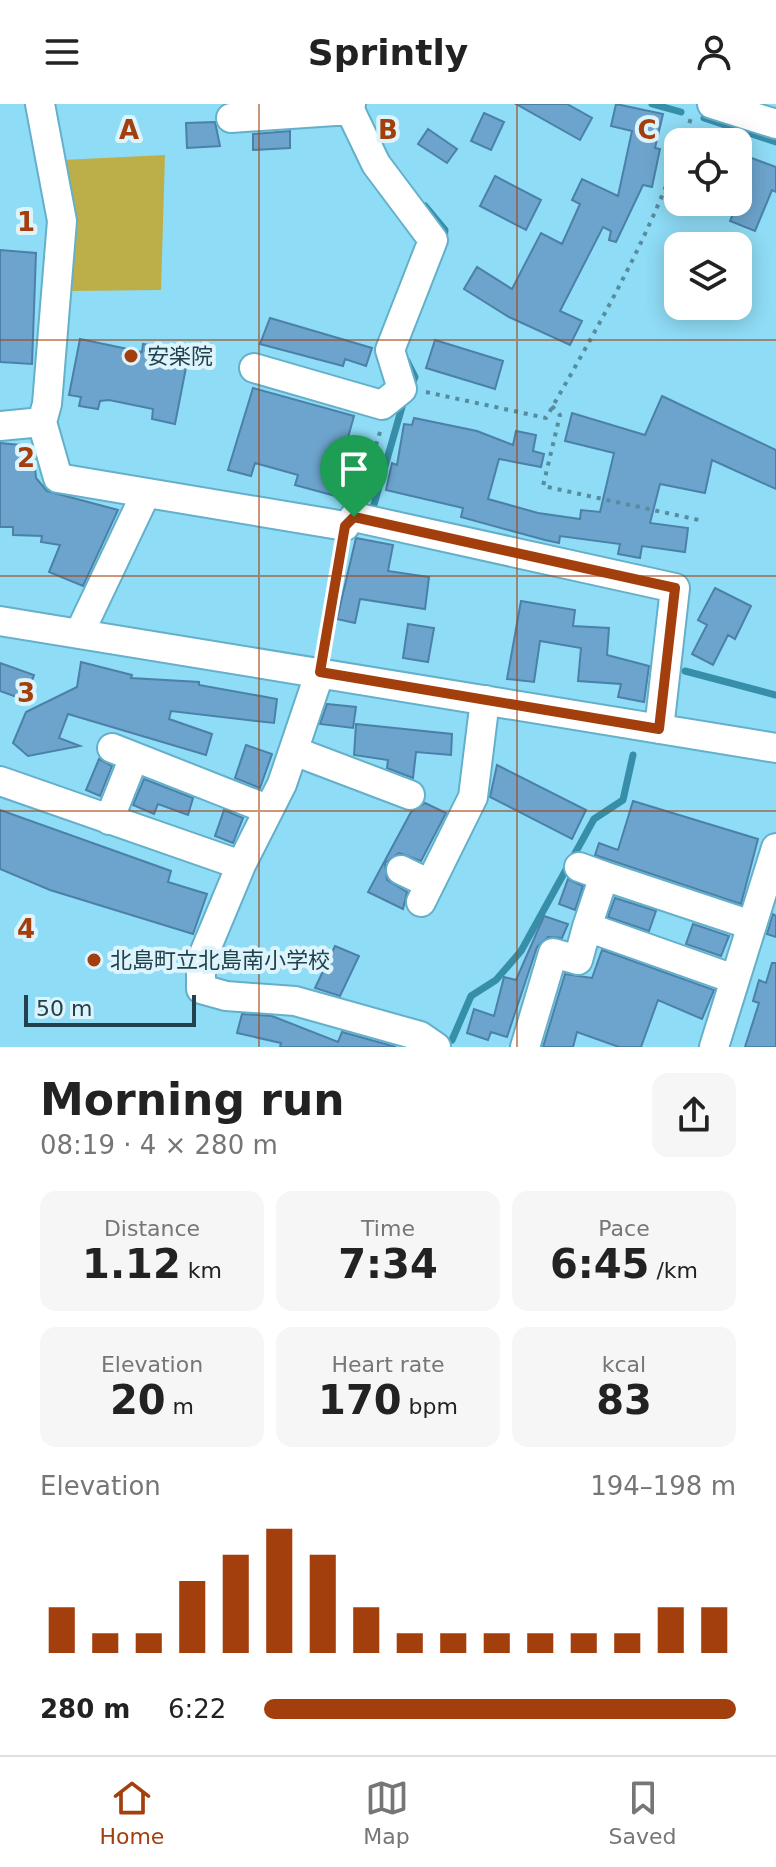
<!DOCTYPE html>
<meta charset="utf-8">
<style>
body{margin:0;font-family:"DejaVu Sans","Noto Sans JP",sans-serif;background:#f6f6f6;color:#222;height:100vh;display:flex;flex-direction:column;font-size:30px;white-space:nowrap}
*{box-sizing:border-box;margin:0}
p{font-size:26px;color:#767676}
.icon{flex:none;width:44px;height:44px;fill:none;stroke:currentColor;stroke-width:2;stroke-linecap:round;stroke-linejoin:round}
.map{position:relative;height:943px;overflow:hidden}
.side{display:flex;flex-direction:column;background:#fff;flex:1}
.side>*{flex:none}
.buttons{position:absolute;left:664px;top:24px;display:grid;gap:16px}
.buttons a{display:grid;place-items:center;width:88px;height:88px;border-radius:16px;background:#fff;box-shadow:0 4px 20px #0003;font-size:40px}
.scale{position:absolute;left:24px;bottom:20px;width:172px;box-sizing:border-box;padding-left:8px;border:4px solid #21424c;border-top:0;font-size:22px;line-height:28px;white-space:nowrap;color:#21424c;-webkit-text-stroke:6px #def4fc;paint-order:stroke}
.pin{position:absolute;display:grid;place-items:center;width:68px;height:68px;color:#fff;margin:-82px -34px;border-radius:50% 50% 50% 0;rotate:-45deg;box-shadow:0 0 8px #0007}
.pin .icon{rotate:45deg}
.round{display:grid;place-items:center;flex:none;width:84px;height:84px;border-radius:16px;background:#f6f6f6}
.headline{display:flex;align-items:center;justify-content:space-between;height:136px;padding:0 40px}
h1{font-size:44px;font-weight:600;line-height:60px}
.metrics{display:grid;grid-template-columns:repeat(3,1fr);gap:12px;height:136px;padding:8px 40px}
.metrics div{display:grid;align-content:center;border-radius:16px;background:#f6f6f6;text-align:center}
.metrics b{font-size:40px;font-weight:600}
.metrics small{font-size:22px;font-weight:400}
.metrics p{font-size:22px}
.chart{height:224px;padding:16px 40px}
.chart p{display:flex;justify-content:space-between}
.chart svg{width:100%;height:144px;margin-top:8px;stroke:#a33f0d;stroke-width:6}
ul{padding:0 40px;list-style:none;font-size:26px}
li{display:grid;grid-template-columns:128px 96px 1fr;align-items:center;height:60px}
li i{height:20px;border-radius:10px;background:#a33f0d}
header{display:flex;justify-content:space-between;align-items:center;height:104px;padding:0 40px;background:#fff;font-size:36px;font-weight:600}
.tabs{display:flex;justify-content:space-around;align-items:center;height:112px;border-top:2px solid #e0e0e0;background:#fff;font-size:22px;color:#767676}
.tabs a{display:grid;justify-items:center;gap:4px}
.tabs .active{color:#a33f0d}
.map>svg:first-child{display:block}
.green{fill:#bcaf4a}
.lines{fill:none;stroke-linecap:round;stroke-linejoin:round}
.stream{stroke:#368ea9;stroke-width:7}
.building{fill:#6da4cd;stroke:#4b81a8;stroke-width:2}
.minor-casing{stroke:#64b0ca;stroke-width:32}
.path{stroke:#568c9e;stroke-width:4;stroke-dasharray:4 6;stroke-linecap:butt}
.minor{stroke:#fff;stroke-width:28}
.route-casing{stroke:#fff;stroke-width:16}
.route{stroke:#a33f0d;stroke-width:10}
.grid{fill:none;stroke:#a33f0d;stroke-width:2;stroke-opacity:0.55}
.poi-dot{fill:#a33f0d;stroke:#def4fc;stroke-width:3}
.labels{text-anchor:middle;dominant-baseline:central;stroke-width:8;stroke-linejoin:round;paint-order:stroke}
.poi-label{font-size:22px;fill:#21424c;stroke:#def4fc;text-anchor:start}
.grid-label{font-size:26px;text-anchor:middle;font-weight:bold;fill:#a33f0d;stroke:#def4fc;stroke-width:8;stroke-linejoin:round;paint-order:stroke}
</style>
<header><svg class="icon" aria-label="menu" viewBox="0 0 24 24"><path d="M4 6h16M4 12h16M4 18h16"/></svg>Sprintly<svg class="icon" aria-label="person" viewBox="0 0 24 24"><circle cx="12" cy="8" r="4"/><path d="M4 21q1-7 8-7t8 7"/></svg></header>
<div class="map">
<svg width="776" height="943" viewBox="0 0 776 943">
<rect width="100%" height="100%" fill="#8fdcf6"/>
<path class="green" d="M165 51 161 186 72 187 74 108 62 56Z"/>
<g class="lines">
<path class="stream" d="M652 0 681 8
M704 14 776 38
M425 102 445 126 444 135
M407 257 415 273 411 282
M371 411 404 296
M685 567 776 591
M452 936 471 892 496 876 521 847 594 715 623 696 633 651"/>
</g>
<path class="building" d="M516 0H567L592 14 580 36Z
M616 0 663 10 655 44 660 45 652 83 643 81 616 138 609 136 611 127 603 123 560 207 582 217 570 241 509 213 464 185 477 163 512 185 541 129 562 140 580 100 572 96 582 75 618 92 632 27 611 22Z
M484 9 504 18 491 46 471 37Z
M215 18 220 42 187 44 186 19Z
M428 25 457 45 447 59 418 40Z
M290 27V44L253 46V30Z
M738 49 776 63V88L772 86 755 127 730 117 738 98Z
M495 72 541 96 526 126 480 102Z
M0 146 36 149 32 260 0 258Z
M270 214 372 244 366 262 345 255 343 262 260 240Z
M80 235 142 248 143 240 189 248 175 320 152 315 153 305 109 296 100 297 98 305 79 302 81 293 69 291Z
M435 236 503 257 495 285 426 264Z
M253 284 354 312 342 355 353 358 343 394 295 381 298 371 255 359 251 372 228 366Z
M662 292 776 346V385L712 356 705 389 660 380 650 419 688 424 685 448 642 442 640 454 618 450 620 440 560 432 559 439 545 436 461 413 463 404 386 386 392 359 397 361 404 320 412 321 414 314 477 327 513 341 516 327 536 331 533 347 544 350 541 363 499 355 488 395 538 409 580 415 581 406 600 408 614 349 565 337 572 309 645 331Z
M0 339 20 341V350L34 352 36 374 47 387 118 406 83 482 49 468 60 441 41 438 42 432 13 431V423H0Z
M356 434 393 441 388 467 429 473 425 505 360 495 355 519 337 515Z
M715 484 751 502 735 535 728 531 713 561 692 550 707 521 698 516Z
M521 497 575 506 573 522 609 524 607 551 649 562 644 598 618 593 621 580 578 577 581 544 540 537 534 578 507 575Z
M408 520 434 524 428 558 403 554Z
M81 558 132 571 131 574 199 578V581L277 595 274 619 171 607 169 615 212 630 206 651 68 610 59 634 80 642 28 652 13 639 26 608 77 583Z
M0 559 34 571 25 596 0 587Z
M327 600 356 603 353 624 320 620Z
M356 620 452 630 451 651 416 648 413 674 387 664 388 656 354 651Z
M246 641 272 650 260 684 235 674Z
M99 655 112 662 100 692 86 686Z
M497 661 586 706 572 735 490 693Z
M144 675 193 694 188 711 158 700 154 710 133 701Z
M633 697 758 735 741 800 595 751 599 739 618 746Z
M425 699 446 709 421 757 399 749 385 759 387 776 407 788 403 805 368 788 411 708Z
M0 706 171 767 168 778 207 790 193 830 50 786 0 765Z
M224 706 243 714 233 739 215 732Z
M568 775 583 782 575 806 559 800Z
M615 794 656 807 649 827 608 813Z
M773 810 776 812V833L767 830Z
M544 812 568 820 562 834 548 833 537 843 507 933 491 928 488 936 467 929 474 905 494 912 504 873 516 876Z
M693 820 729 832 721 852 686 840Z
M335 842 359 852 340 892 315 884Z
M602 846 714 886 702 915 658 896 641 943H619L577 928 573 943H543L565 870 592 874Z
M772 859H776V943H745L759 899 753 897 759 876 766 879Z
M242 910 272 912 338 938 342 928 396 943H280L281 939 237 929Z"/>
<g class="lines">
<g class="minor-casing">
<path id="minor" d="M40 0 62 117 47 300 42 318
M712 0 776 20
M231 14 350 6
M254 264 382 301 402 285 390 246 433 136 376 60 350 6 351 0
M0 322 42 318 58 374 345 422
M354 413 675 484 659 625
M0 517 776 644
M79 530 146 389
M320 568 282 680 241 761 201 857V885L226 892 295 897 420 932 436 943
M112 644 267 705
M294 647 410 691
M0 677 241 761
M109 716 134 653
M579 763 604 772
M401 766 430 780
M421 798 473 693 485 596
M734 875 587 823 604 772 751 821
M525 943 553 849 578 856 587 823
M714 943 776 744"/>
</g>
<path class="path" d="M683 38 691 14
M426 288 546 314C595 228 644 144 678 51
M552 302 560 311 543 382 699 416
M361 389 381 325
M324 546 341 444"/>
<use href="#minor" class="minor"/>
</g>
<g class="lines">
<g class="route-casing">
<path id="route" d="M354 413 675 484 659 625 320 568 345 422Z"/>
</g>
<use href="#route" class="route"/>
</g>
<path class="grid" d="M259 0V943M517 0V943M0 236H776M0 472H776M0 707H776"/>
<g class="poi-dot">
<circle cx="131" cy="252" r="8"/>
<circle cx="94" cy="856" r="8"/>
</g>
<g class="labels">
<g class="poi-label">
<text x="147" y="252">安楽院</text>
<text x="110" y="856">北島町立北島南小学校</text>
</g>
</g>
<g class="grid-label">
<text x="129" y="35">A</text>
<text x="388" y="35">B</text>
<text x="647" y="35">C</text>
<text x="26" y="127">1</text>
<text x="26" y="363">2</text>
<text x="26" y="598">3</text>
<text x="26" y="834">4</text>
</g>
</svg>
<div class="buttons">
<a><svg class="icon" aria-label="locate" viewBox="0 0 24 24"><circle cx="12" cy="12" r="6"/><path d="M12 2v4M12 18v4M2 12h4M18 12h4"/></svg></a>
<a><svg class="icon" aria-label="layers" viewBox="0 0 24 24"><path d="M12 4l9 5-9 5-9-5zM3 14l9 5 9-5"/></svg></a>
</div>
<div class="scale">50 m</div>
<div class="pin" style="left:354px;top:413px;background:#1e9e55"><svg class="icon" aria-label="arrive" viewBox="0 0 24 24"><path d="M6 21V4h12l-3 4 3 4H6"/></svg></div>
</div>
<section class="side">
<div class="headline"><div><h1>Morning run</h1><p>08:19 · 4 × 280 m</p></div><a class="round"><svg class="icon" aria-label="share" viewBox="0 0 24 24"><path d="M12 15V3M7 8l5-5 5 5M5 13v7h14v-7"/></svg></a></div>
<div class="metrics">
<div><p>Distance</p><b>1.12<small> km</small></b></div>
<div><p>Time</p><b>7:34</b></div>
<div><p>Pace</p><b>6:45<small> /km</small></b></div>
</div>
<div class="metrics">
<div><p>Elevation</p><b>20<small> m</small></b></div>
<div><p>Heart rate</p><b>170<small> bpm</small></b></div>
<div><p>kcal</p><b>83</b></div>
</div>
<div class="chart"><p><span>Elevation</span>194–198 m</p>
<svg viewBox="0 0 160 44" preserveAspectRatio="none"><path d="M5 44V30M15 44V38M25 44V38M35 44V22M45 44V14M55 44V6M65 44V14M75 44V30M85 44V38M95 44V38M105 44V38M115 44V38M125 44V38M135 44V38M145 44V30M155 44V30"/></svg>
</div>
<ul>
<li><b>280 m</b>6:22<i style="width:100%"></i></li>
</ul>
</section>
<nav class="tabs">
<a class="active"><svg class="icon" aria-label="home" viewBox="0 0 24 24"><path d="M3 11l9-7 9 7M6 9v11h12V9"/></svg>Home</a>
<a><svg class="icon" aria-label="map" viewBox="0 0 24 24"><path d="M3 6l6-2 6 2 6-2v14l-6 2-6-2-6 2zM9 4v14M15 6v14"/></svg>Map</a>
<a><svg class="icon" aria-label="saved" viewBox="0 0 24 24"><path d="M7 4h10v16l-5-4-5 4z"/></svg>Saved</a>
</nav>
